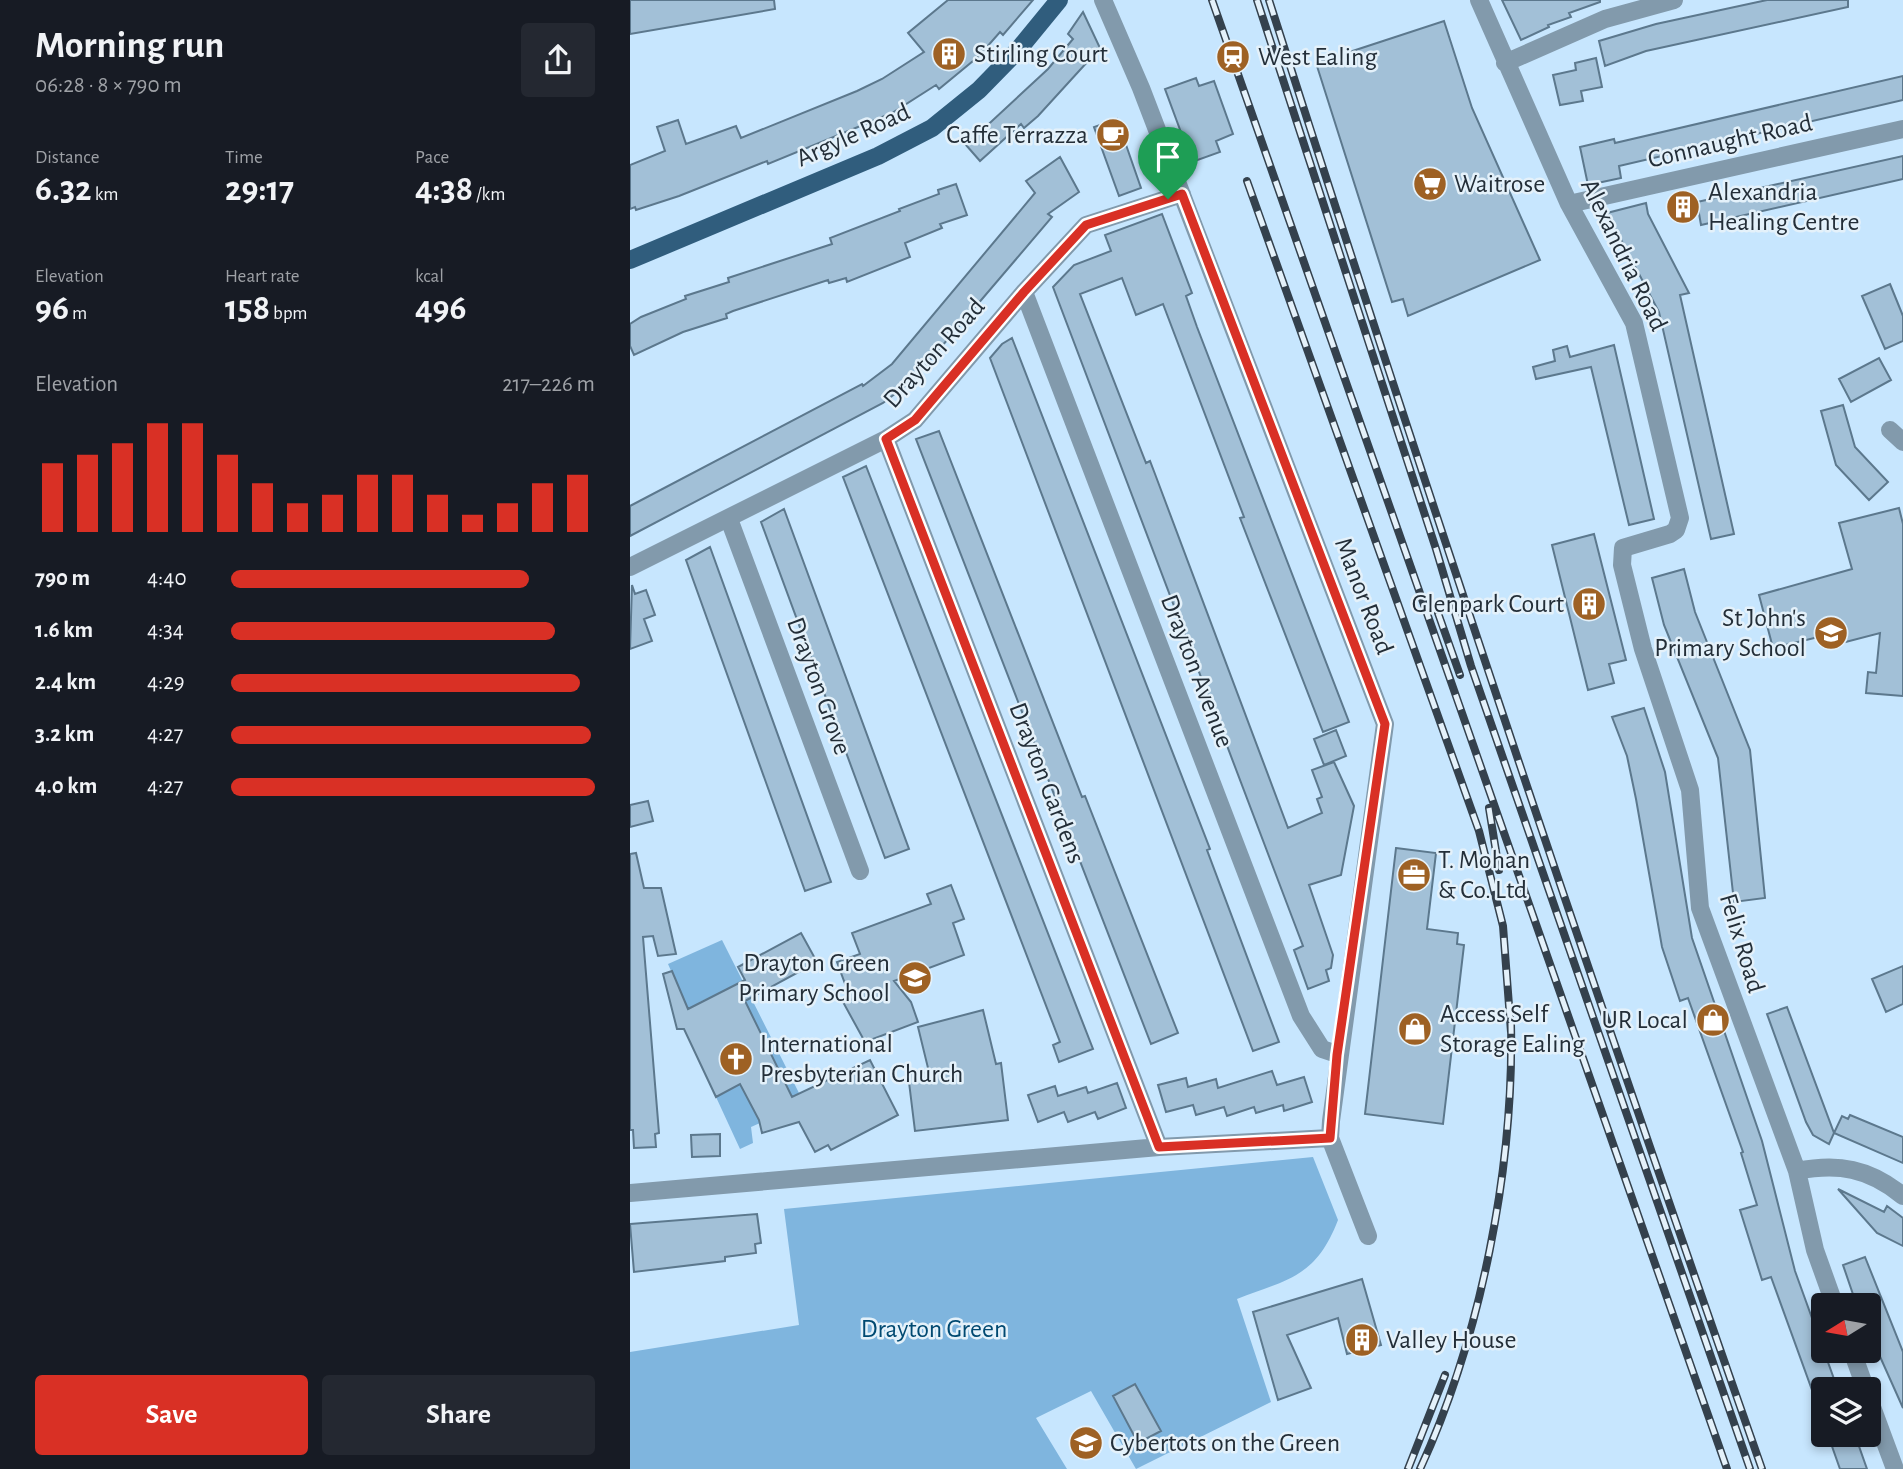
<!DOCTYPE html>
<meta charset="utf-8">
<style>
body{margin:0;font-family:"Alegreya Sans",sans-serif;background:#242831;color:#f1f3f6;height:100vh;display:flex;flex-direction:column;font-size:26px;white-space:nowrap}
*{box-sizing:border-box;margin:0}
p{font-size:23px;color:#9ea1a6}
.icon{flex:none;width:38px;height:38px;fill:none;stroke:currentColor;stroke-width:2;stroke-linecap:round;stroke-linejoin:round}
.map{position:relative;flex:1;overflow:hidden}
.drawer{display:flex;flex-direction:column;background:#171b24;width:630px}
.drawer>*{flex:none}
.needle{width:46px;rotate:259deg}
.tools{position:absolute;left:1181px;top:1293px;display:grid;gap:14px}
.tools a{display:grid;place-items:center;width:70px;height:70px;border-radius:7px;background:#171b24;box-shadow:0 4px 10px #0003;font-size:35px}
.pin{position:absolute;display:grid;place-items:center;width:60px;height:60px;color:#fff;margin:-72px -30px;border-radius:50% 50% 50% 0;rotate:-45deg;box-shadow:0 0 7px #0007}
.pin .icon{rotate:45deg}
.round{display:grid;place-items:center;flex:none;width:74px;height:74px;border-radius:7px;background:#242831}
.summary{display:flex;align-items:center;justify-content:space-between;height:119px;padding:0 35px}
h1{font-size:38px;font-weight:600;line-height:52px}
.figures{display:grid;grid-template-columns:repeat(3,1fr);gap:10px;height:119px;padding:7px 35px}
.figures div{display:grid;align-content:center}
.figures b{font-size:35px;font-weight:600}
.figures small{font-size:19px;font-weight:400}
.figures p{font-size:19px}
.chart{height:196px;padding:14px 35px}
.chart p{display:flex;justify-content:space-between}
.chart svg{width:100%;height:126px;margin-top:7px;stroke:#d93025;stroke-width:6}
.primary-button{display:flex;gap:14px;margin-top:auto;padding:14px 35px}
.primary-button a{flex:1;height:80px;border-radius:7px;background:#d93025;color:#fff;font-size:28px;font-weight:600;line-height:80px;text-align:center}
.primary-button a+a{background:#242831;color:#f1f3f6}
ul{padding:0 35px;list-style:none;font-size:23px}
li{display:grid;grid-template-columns:112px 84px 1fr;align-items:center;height:52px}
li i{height:18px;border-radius:9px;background:#d93025}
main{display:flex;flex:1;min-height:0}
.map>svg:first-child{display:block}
.green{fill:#7fb5de}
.building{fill:#a2c0d7;stroke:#5c788d;stroke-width:2}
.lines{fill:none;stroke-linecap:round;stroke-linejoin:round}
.minor{stroke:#829aac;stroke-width:18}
.major{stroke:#305d7d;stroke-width:18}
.rail-casing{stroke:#34414d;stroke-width:8}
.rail{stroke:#e4f1fa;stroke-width:5;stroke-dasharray:16;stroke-linecap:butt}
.route-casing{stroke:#fff;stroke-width:14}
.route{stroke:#d93025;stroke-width:9}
.labels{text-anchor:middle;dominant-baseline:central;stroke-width:5;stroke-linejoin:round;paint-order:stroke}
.poi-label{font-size:26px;fill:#232e38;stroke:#e4f1fa;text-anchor:start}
.street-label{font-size:26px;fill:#232e38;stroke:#e4f1fa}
.park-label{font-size:26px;fill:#004971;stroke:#e4f1fa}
</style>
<main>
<section class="drawer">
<div class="summary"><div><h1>Morning run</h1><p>06:28 · 8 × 790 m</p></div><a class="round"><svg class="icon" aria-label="share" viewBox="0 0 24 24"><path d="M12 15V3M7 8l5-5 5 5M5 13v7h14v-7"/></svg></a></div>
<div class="figures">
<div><p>Distance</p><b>6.32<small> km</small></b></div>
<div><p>Time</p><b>29:17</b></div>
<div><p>Pace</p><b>4:38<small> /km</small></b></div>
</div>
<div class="figures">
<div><p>Elevation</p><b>96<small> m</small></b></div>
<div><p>Heart rate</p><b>158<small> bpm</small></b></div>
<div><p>kcal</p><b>496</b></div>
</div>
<div class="chart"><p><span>Elevation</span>217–226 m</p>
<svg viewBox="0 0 160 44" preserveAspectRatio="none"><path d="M5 44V20M15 44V17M25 44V13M35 44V6M45 44V6M55 44V17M65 44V27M75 44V34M85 44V31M95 44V24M105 44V24M115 44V31M125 44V38M135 44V34M145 44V27M155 44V24"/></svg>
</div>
<ul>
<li><b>790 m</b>4:40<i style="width:82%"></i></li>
<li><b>1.6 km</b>4:34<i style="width:89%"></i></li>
<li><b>2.4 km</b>4:29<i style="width:96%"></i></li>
<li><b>3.2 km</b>4:27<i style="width:99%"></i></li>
<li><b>4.0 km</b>4:27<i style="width:100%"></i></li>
</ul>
<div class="primary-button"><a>Save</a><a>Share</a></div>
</section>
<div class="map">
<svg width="1273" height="1469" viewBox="0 0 1273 1469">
<rect width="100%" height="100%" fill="#c7e6fe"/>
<path class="green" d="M92 940 170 1095 163 1099 106 985 70 1002 79 1022 65 1025 38 964Z
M111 1084 130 1123 121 1127 123 1143 110 1149 86 1097Z
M683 1157 708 1220C686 1277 659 1279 607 1299L641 1402 506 1469 461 1391 406 1418 437 1469H0V1352L169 1325 154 1209Z"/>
<path class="building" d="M0 0H144L145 9 0 34Z
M318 0H403L373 35 370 32 349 56 309 89 306 85 262 113 138 164 137 161 49 196 6 210 5 207 0 209V165L35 151 27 127 48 120 56 144 106 126 111 138 227 91 252 79 294 52 278 33Z
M872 0H970V2L939 13 941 17 918 25 919 27 891 40Z
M1137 0H1218V7L1016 51 975 66 969 41 1026 24Z
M453 12 470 48 408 116 394 128 391 124 350 161 336 145 418 69 443 39 438 34Z
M814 21 842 108 910 260 778 316 773 299 762 302 686 63Z
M966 58 972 87 951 91 953 101 930 105 923 75 946 70 945 63Z
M1273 76V100L989 166 991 178 958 185 950 147 984 139 985 143Z
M566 78 569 86 584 81 603 134 586 141 590 152 562 162 535 89Z
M487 119 511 188 489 196 464 127Z
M1273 156V179L1071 225 1067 202Z
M430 157 449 192 418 214 422 217 283 380 253 403 0 536V506L232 384 233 386 262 364 405 193 396 181Z
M326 184 337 215 310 224 312 228 275 243 280 257 217 282 216 278 199 283 198 280 103 311 96 314 97 318 53 332 4 355 0 346V324L11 317 56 299 55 296 99 282 98 278 202 244 200 238 270 211 269 209 309 194 308 190Z
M1016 203 1018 214 1059 293 1050 295 1104 534 1081 539 1029 312 977 213Z
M532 214 562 293 556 296 567 327 719 722 693 732 610 518 614 517 533 304 506 315 492 278 450 294 516 463 520 461 525 474 658 828 692 813 687 799 692 797 682 770 704 762 724 806 711 875 679 885 703 955 701 968 696 970 699 981 678 989 664 950 673 946 662 917 423 287 444 265 481 251 475 235Z
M1260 284 1273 316V341L1255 349 1232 296Z
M382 338 580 849 577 850 649 1042 623 1051 360 358 372 344Z
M984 345 1024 519 999 525 961 367 906 379 903 367 925 361 923 350 937 346 940 357Z
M1249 358 1261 380 1221 402 1209 379Z
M1213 405 1225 447 1258 482 1239 500 1206 465 1191 411Z
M309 431 452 797 455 796 548 1033 521 1044 286 439Z
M236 466 463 1049 429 1062 423 1045 430 1042 213 477Z
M1269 508 1273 524V696L1236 693 1238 672 1246 673 1250 633 1204 645 1201 634 1143 648 1129 595 1222 569 1209 523Z
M154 509 279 849 255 858 131 522Z
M964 534 996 660 979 664 984 683 958 690 922 545Z
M80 547 201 882 175 891 56 560Z
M1054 569 1065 612 1120 750 1135 898 1104 902 1088 758 1034 625 1022 578Z
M2 585 5 594 16 590 25 615 14 619 22 641 0 649Z
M1014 708 1035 772 1062 938 1132 1141 1165 1271 1208 1390H1182L1141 1277 1132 1280 1110 1210 1127 1205 1111 1153 1113 1152 1058 998 1050 1001 1032 947 1006 799 997 756 982 717Z
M706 730 716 756 694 765 684 739Z
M18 801 23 821 0 827V805Z
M766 848 806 853 797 929 828 933 827 944 834 945 813 1124 735 1114Z
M6 853 14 888H31L46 954 28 956 23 936 13 937 29 1133 25 1134 26 1147 4 1148 3 1130H0V854Z
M321 885 334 919 323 923 334 955 264 981 281 1002 288 1022 235 1042 213 1002 221 1000 207 962 230 954 222 933 301 904 297 894Z
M171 933 187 962 115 1001 162 1097 240 1060 268 1115 201 1150 198 1145 185 1152 169 1122 132 1133 129 1120 110 1084 86 1097 54 1029H47L33 974 42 971 58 1009 115 980 108 967Z
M1273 966V1004L1256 1012 1242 979Z
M1157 1007 1204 1133 1199 1144 1183 1135 1176 1122 1137 1014Z
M353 1010 366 1064 371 1063 378 1120 285 1131 278 1074 299 1072 288 1027Z
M642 1071 647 1085 674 1077 682 1102 654 1111 653 1105 626 1113 624 1107 597 1116 594 1107 566 1115 563 1105 536 1112 528 1085 556 1078 558 1087 586 1079 588 1088Z
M487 1083 496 1108 468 1119 465 1112 438 1122 434 1112 408 1122 398 1095 425 1086 428 1096 456 1087 458 1093Z
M1220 1115 1273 1137V1163L1204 1133 1212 1116 1218 1119Z
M90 1134V1156L62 1157 61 1135Z
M1208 1189 1254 1212 1257 1206 1273 1218V1246L1247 1233Z
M127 1214 131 1243 125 1244 126 1253 95 1257V1261L4 1272 0 1224Z
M1235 1257 1273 1352V1408L1239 1332V1306H1227L1213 1265Z
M732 1279 751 1345 717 1354 708 1318 657 1335 681 1388 648 1400 623 1312Z
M505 1384 531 1431 508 1443 483 1396Z
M1198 1435H1225L1237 1469H1210Z"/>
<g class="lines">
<path class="minor" d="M473 0 511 88 755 724 701 1121 700 1138 738 1236
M849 0 939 204 1004 323 1050 518 1046 530 1040 534 993 548 992 565 1013 649 1060 790 1070 908 1167 1171 1185 1250 1205 1306
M875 63 975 19 1044 0
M939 204 1273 129
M394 292 671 1016 692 1049 707 1054
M1260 430 1273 442
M256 439 529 1147
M99 519 230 871
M0 567 256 439 285 420 394 292 456 225 552 194
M1167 1171C1208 1163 1239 1168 1273 1196
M0 1193 529 1147 700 1138
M1222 1351 1236 1390
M1239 1399 1265 1469"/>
<path class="major" d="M0 260 248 156 302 128 349 90 388 50 429 0"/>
<g class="rail-casing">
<path id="rail" d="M582 0 1097 1469
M627 0 806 549 841 666 1120 1469
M639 0C796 492 961 982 1132 1469
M617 181 849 831 873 926 881 1032
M808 613 830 675
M859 808 869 870
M778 1469 815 1375
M790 1469C851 1337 884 1168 881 1023"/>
</g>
<use href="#rail" class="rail"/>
</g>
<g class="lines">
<g class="route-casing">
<path id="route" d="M552 194 755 724 707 1055 700 1138 529 1147 256 439 285 420 394 292 456 225Z"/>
</g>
<use href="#route" class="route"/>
</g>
<defs>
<g id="building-disc" transform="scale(1.75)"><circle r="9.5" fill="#9e6124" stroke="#e4f1fa"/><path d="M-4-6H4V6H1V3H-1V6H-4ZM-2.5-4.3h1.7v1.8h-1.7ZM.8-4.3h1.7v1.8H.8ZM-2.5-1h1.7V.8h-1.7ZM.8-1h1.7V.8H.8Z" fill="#fff"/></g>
<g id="station-disc" transform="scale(1.75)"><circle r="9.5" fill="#9e6124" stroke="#e4f1fa"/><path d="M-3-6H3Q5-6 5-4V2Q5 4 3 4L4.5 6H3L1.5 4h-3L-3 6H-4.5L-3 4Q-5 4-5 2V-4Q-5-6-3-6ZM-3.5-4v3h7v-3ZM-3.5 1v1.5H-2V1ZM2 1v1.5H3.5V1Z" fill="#fff"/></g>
<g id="cafe-disc" transform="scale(1.75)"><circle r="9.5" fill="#9e6124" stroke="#e4f1fa"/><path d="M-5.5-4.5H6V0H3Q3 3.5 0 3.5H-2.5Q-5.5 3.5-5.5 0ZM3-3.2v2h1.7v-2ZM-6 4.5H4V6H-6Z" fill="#fff"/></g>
<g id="supermarket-disc" transform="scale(1.75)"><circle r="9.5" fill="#9e6124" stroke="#e4f1fa"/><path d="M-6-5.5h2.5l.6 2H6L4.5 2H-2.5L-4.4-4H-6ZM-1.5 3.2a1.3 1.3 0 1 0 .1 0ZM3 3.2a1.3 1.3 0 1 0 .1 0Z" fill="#fff"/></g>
<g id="school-disc" transform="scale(1.75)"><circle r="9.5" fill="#9e6124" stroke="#e4f1fa"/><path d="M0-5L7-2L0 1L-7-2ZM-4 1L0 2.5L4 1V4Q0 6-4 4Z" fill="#fff"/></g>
<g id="office-disc" transform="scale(1.75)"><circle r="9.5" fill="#9e6124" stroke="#e4f1fa"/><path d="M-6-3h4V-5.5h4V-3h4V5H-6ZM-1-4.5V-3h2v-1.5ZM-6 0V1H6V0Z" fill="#fff"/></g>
<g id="shop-disc" transform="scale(1.75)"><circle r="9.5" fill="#9e6124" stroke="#e4f1fa"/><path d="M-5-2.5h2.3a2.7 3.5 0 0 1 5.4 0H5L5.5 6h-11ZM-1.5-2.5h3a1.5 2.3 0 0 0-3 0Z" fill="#fff"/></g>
<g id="church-disc" transform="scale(1.75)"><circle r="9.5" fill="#9e6124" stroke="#e4f1fa"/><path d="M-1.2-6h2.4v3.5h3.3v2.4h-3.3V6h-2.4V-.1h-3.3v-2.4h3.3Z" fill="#fff"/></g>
</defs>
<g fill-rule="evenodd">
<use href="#building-disc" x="319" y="54"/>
<use href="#station-disc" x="603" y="57"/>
<use href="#cafe-disc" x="483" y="135"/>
<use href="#supermarket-disc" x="800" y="184"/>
<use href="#building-disc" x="1053" y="207"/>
<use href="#building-disc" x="959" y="604"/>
<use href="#school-disc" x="1201" y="633"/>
<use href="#office-disc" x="784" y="875"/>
<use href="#school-disc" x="285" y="978"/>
<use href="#shop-disc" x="1083" y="1020"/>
<use href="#shop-disc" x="785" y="1029"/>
<use href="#church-disc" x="106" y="1059"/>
<use href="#building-disc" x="732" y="1340"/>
<use href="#school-disc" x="456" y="1443"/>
</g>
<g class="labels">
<g class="poi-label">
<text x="344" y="54">Stirling Court</text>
<text x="628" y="57">West Ealing</text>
<text x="458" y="135" text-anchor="end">Caffe Terrazza</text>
<text x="824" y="184">Waitrose</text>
<text x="1078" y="192">Alexandria<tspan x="1078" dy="30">Healing Centre</tspan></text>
<text x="934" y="604" text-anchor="end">Glenpark Court</text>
<text x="1176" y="618" text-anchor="end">St John's<tspan x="1176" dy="30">Primary School</tspan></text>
<text x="808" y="860">T. Mohan<tspan x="808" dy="30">&amp; Co. Ltd</tspan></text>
<text x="260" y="963" text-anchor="end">Drayton Green<tspan x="260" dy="30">Primary School</tspan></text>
<text x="810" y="1014">Access Self<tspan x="810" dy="30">Storage Ealing</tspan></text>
<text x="1058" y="1020" text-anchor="end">UR Local</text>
<text x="130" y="1044">International<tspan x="130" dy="30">Presbyterian Church</tspan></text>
<text x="756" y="1340">Valley House</text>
<text x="480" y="1443">Cybertots on the Green</text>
</g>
<g class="street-label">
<text transform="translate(223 135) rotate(-24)">Argyle Road</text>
<text transform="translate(1100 141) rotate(-13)">Connaught Road</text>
<text transform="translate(994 255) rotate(64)">Alexandria Road</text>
<text transform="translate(304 353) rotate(-48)">Drayton Road</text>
<text transform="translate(734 596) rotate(69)">Manor Road</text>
<text transform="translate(567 671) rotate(69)">Drayton Avenue</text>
<text transform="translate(189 686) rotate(70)">Drayton Grove</text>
<text transform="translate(417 783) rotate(69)">Drayton Gardens</text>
<text transform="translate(1112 943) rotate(73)">Felix Road</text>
</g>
<g class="park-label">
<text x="304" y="1329">Drayton Green</text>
</g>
</g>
</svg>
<div class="tools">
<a><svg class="needle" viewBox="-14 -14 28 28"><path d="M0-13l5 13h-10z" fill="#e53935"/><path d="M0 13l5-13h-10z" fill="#9ea1a6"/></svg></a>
<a><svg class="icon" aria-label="layers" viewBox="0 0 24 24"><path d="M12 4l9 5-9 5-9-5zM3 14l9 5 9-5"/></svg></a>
</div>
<div class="pin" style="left:538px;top:199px;background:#1e9e55"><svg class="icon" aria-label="arrive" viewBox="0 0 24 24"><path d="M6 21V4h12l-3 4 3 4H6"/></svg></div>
</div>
</main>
